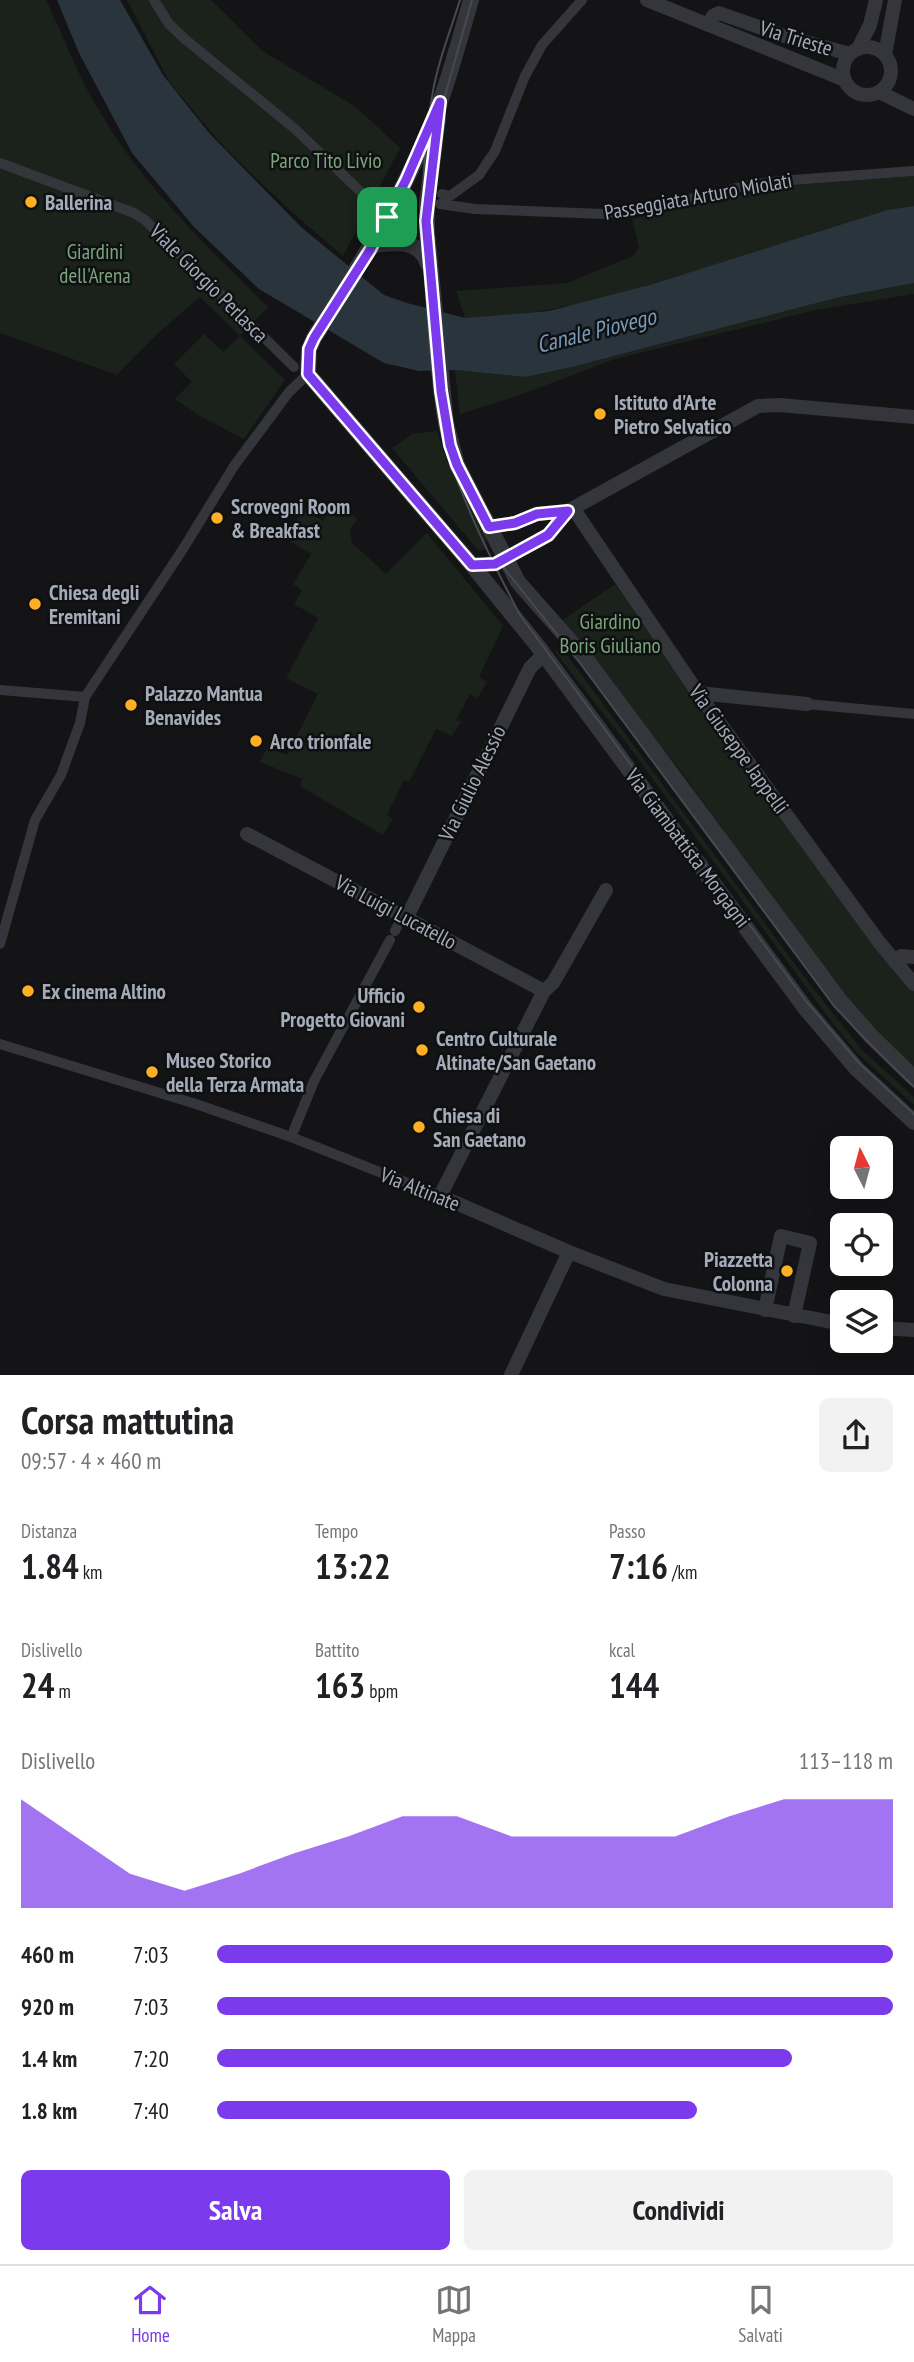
<!DOCTYPE html>
<html lang="it">
<meta charset="utf-8">
<style>
body{margin:0;font-family:"PT Sans Narrow",sans-serif;background:#f2f2f2;color:#202124;height:100vh;display:flex;flex-direction:column;font-size:26px;white-space:nowrap}
*{box-sizing:border-box;margin:0}
p{font-size:23px;color:#757577}
.icon{flex:none;width:38px;height:38px;fill:none;stroke:currentColor;stroke-width:2;stroke-linecap:round;stroke-linejoin:round}
.map{position:relative;height:1375px;overflow:hidden}
.panel{display:flex;flex-direction:column;background:#fff;flex:1}
.panel>*{flex:none}
.needle{width:46px;rotate:354deg}
.controls{position:absolute;left:830px;top:1136px;display:grid;gap:14px}
.controls a{display:grid;place-items:center;width:63px;height:63px;border-radius:10px;background:#fff;box-shadow:0 7px 28px #0002;font-size:35px}
.pin{position:absolute;display:grid;place-items:center;width:60px;height:60px;color:#fff;margin:-30px;border-radius:14px;box-shadow:0 4px 10px #0006}
.round{display:grid;place-items:center;flex:none;width:74px;height:74px;border-radius:10px;background:#f2f2f2}
.head{display:flex;align-items:center;justify-content:space-between;height:119px;padding:0 21px}
h1{font-size:38px;font-weight:600;line-height:52px}
.metrics{display:grid;grid-template-columns:repeat(3,1fr);gap:10px;height:119px;padding:7px 21px}
.metrics div{display:grid;align-content:center}
.metrics b{font-size:35px;font-weight:600}
.metrics small{font-size:19px;font-weight:400}
.metrics p{font-size:19px}
.chart{height:196px;padding:14px 21px}
.chart p{display:flex;justify-content:space-between}
.chart svg{width:100%;height:126px;margin-top:7px;fill:#7c3aed;opacity:.7}
.primary-button{display:flex;gap:14px;margin-top:auto;padding:14px 21px}
.primary-button a{flex:1;height:80px;border-radius:10px;background:#7c3aed;color:#fff;font-size:28px;font-weight:600;line-height:80px;text-align:center}
.primary-button a+a{background:#f2f2f2;color:#202124}
ul{padding:0 21px;list-style:none;font-size:23px}
li{display:grid;grid-template-columns:112px 84px 1fr;align-items:center;height:52px}
li i{height:18px;border-radius:9px;background:#7c3aed}
.menu{display:flex;justify-content:space-around;align-items:center;height:98px;border-top:2px solid #e0e0e0;background:#fff;font-size:19px;color:#757577}
.menu a{display:grid;justify-items:center;gap:4px}
.menu .selected{color:#7c3aed}
.map>svg:first-child{display:block}
.green{fill:#1a221b}
.water{fill:#29343c}
.lines{fill:none;stroke-linecap:round;stroke-linejoin:round}
.pedestrian{stroke:#35363c;stroke-width:10}
.minor{stroke:#35363c;stroke-width:14}
.tertiary{stroke:#35363c;stroke-width:16}
.tram{stroke:#484a51;stroke-width:2}
.route-casing{stroke:#fff;stroke-width:14}
.route{stroke:#7c3aed;stroke-width:9}
.poi-dot{fill:#ffaf24;stroke:#0f1012;stroke-width:2.5}
.labels{text-anchor:middle;dominant-baseline:central;stroke-width:5;stroke-linejoin:round;paint-order:stroke}
.street-label{font-size:21px;fill:#a5abb8;stroke:#0f1012}
.park-label{font-size:21px;fill:#7aa57b;stroke:#0f1012}
.poi-label{font-size:21px;font-weight:bold;fill:#a5abb8;stroke:#0f1012;text-anchor:start}
.water-label{font-size:23px;font-style:italic;fill:#789bb7;stroke:#0f1012}
</style>
<div class="map">
<svg width="914" height="1375" viewBox="0 0 914 1375">
<rect width="100%" height="100%" fill="#141417"/>
<path class="green" d="M0 0H46C63 35 77 74 97 107 140 182 207 247 268 307L240 336 285 380 244 439 202 417 175 399 192 382 174 364 204 334 223 352 240 336 200 297 157 334 117 375 0 333Z
M127 0H211L264 52 356 107 400 148 343 256 294 214 225 148 170 83Z
M914 176V206L887 210C829 228 772 247 714 265 631 291 554 316 465 318L456 291 567 283 633 256 639 247 632 219 783 186Z
M914 283V294L816 310 615 359 520 395 460 414 455 370 525 377 572 367 840 297Z
M437 431 449 466 486 537 487 549 478 550 392 448 412 434Z
M345 508 357 519 350 530 352 543 386 574 427 533 503 626 479 677 487 682 478 698 470 694 456 720 461 722 452 736 436 729 409 782 404 780 387 815 393 819 383 835 300 786 302 779 260 762 267 748 287 755 318 694 286 678 318 618 294 604 302 590 293 584 311 554 286 539 303 510 323 521 330 512 339 516Z
M615 584 720 737 873 940 914 991V1073L842 994 680 770 560 622Z
M561 647 809 983 862 1050 914 1097V1105L858 1054 831 1021 628 745 555 652Z"/>
<path class="water" d="M57 0H120L163 75 209 133 302 228 384 295 407 303 465 318 549 311 653 284 887 210 914 206V283L840 297 572 367 525 377 455 370 419 371 384 363 259 289 195 228 132 153 79 53Z"/>
<g class="lines">
<path class="pedestrian" d="M154 0 169 24 186 40 295 129 387 217
M0 163 134 213 145 220 294 367
M442 194 450 196 479 175 495 151 525 76 542 45 582 0
M440 204 475 209 603 214 647 209 749 185 779 181 914 171
M0 690 85 697
M807 704 914 714
M395 931 398 925
M0 944 35 820 61 775 80 723 85 697 183 549 234 466 289 392 308 374
M0 1044 196 1104 291 1137 440 1196
M294 1130 314 1081 390 940"/>
<path class="minor" d="M647 0 845 80
M708 25 713 16 719 13 784 36 850 54
M843 71a24 24 0 1 1 48 0a24 24 0 1 1-48 0Z
M858 49 870 25 876 0
M885 55 895 0
M879 92 914 109
M573 508 698 693 879 942 914 984
M489 527 515 523 537 514 568 511
M504 559 549 535 568 511 758 406 780 405 914 417
M698 693 807 704
M247 834 544 991
M606 890 553 983 544 991 440 1196 569 1252 664 1289 842 1324
M407 917 530 668 544 654
M895 962 901 956 914 957
M765 1310 781 1236 810 1243 794 1316
M880 1328 914 1330
M511 1375 569 1252"/>
<path class="tertiary" d="M471 0C461 34 452 69 440 102 409 187 361 262 314 338L309 349 308 374 472 565 537 645 806 1009 857 1069 914 1122
M438 119 427 203V232L446 423 457 465 518 582 586 659 841 1002 871 1036 914 1078
M373 245C395 242 420 239 428 264"/>
<path class="tram" d="M460 0C450 32 437 64 432 97 418 178 423 264 430 346 433 375 434 406 442 435 460 497 490 558 520 615L806 1001 859 1063 914 1114
M435 131 472 0
M504 568 580 663 834 1006 867 1041 914 1087"/>
</g>
<g class="lines">
<g class="route-casing">
<path id="route" d="M440 102 426 221 441 391 450 445 457 465 489 527 515 523 537 514 568 511 548 535 495 564 472 565 308 374 309 349 314 338 370 250 406 180Z"/>
</g>
<use href="#route" class="route"/>
</g>
<g class="poi-dot">
<circle cx="31" cy="202" r="7"/>
<circle cx="600" cy="414" r="7"/>
<circle cx="217" cy="518" r="7"/>
<circle cx="35" cy="604" r="7"/>
<circle cx="131" cy="705" r="7"/>
<circle cx="256" cy="741" r="7"/>
<circle cx="28" cy="991" r="7"/>
<circle cx="419" cy="1007" r="7"/>
<circle cx="422" cy="1050" r="7"/>
<circle cx="152" cy="1072" r="7"/>
<circle cx="419" cy="1127" r="7"/>
<circle cx="787" cy="1271" r="7"/>
</g>
<g class="labels">
<g class="street-label">
<text transform="translate(796 38) rotate(17)">Via Trieste</text>
<text transform="translate(698 196) rotate(-10)">Passeggiata Arturo Miolati</text>
<text transform="translate(209 283) rotate(45)">Viale Giorgio Perlasca</text>
<text transform="translate(739 749) rotate(54)">Via Giuseppe Jappelli</text>
<text transform="translate(472 783) rotate(-64)">Via Giulio Alessio</text>
<text transform="translate(688 848) rotate(53)">Via Giambattista Morgagni</text>
<text transform="translate(396 912) rotate(28)">Via Luigi Lucatello</text>
<text transform="translate(420 1189) rotate(22)">Via Altinate</text>
</g>
<g class="park-label">
<text x="326" y="160">Parco Tito Livio</text>
<text x="95" y="251">Giardini<tspan x="95" dy="24">dell'Arena</tspan></text>
<text x="610" y="621">Giardino<tspan x="610" dy="24">Boris Giuliano</tspan></text>
</g>
<g class="poi-label">
<text x="45" y="202">Ballerina</text>
<text x="614" y="402">Istituto d'Arte<tspan x="614" dy="24">Pietro Selvatico</tspan></text>
<text x="231" y="506">Scrovegni Room<tspan x="231" dy="24">&amp; Breakfast</tspan></text>
<text x="49" y="592">Chiesa degli<tspan x="49" dy="24">Eremitani</tspan></text>
<text x="145" y="693">Palazzo Mantua<tspan x="145" dy="24">Benavides</tspan></text>
<text x="270" y="741">Arco trionfale</text>
<text x="42" y="991">Ex cinema Altino</text>
<text x="405" y="995" text-anchor="end">Ufficio<tspan x="405" dy="24">Progetto Giovani</tspan></text>
<text x="436" y="1038">Centro Culturale<tspan x="436" dy="24">Altinate/San Gaetano</tspan></text>
<text x="166" y="1060">Museo Storico<tspan x="166" dy="24">della Terza Armata</tspan></text>
<text x="433" y="1115">Chiesa di<tspan x="433" dy="24">San Gaetano</tspan></text>
<text x="773" y="1259" text-anchor="end">Piazzetta<tspan x="773" dy="24">Colonna</tspan></text>
</g>
<g class="water-label">
<text transform="translate(596 330) rotate(-14)">Canale Piovego</text>
</g>
</g>
</svg>
<div class="controls">
<a><svg class="needle" viewBox="-14 -14 28 28"><path d="M0-13l5 13h-10z" fill="#e53935"/><path d="M0 13l5-13h-10z" fill="#757577"/></svg></a>
<a><svg class="icon" aria-label="locate" viewBox="0 0 24 24"><circle cx="12" cy="12" r="6"/><path d="M12 2v4M12 18v4M2 12h4M18 12h4"/></svg></a>
<a><svg class="icon" aria-label="layers" viewBox="0 0 24 24"><path d="M12 4l9 5-9 5-9-5zM3 14l9 5 9-5"/></svg></a>
</div>
<div class="pin" style="left:387px;top:217px;background:#1e9e55"><svg class="icon" aria-label="arrive" viewBox="0 0 24 24"><path d="M6 21V4h12l-3 4 3 4H6"/></svg></div>
</div>
<section class="panel">
<div class="head"><div><h1>Corsa mattutina</h1><p>09:57 · 4 × 460 m</p></div><a class="round"><svg class="icon" aria-label="share" viewBox="0 0 24 24"><path d="M12 15V3M7 8l5-5 5 5M5 13v7h14v-7"/></svg></a></div>
<div class="metrics">
<div><p>Distanza</p><b>1.84<small> km</small></b></div>
<div><p>Tempo</p><b>13:22</b></div>
<div><p>Passo</p><b>7:16<small> /km</small></b></div>
</div>
<div class="metrics">
<div><p>Dislivello</p><b>24<small> m</small></b></div>
<div><p>Battito</p><b>163<small> bpm</small></b></div>
<div><p>kcal</p><b>144</b></div>
</div>
<div class="chart"><p><span>Dislivello</span>113–118 m</p>
<svg viewBox="0 0 160 44" preserveAspectRatio="none"><path d="M0 44V6L10 19L20 32L30 38L40 32L50 25L60 19L70 12L80 12L90 19L100 19L110 19L120 19L130 12L140 6L150 6L160 6V44z"/></svg>
</div>
<ul>
<li><b>460 m</b>7:03<i style="width:100%"></i></li>
<li><b>920 m</b>7:03<i style="width:100%"></i></li>
<li><b>1.4 km</b>7:20<i style="width:85%"></i></li>
<li><b>1.8 km</b>7:40<i style="width:71%"></i></li>
</ul>
<div class="primary-button"><a>Salva</a><a>Condividi</a></div>
</section>
<nav class="menu">
<a class="selected"><svg class="icon" aria-label="home" viewBox="0 0 24 24"><path d="M3 11l9-7 9 7M6 9v11h12V9"/></svg>Home</a>
<a><svg class="icon" aria-label="map" viewBox="0 0 24 24"><path d="M3 6l6-2 6 2 6-2v14l-6 2-6-2-6 2zM9 4v14M15 6v14"/></svg>Mappa</a>
<a><svg class="icon" aria-label="saved" viewBox="0 0 24 24"><path d="M7 4h10v16l-5-4-5 4z"/></svg>Salvati</a>
</nav>
